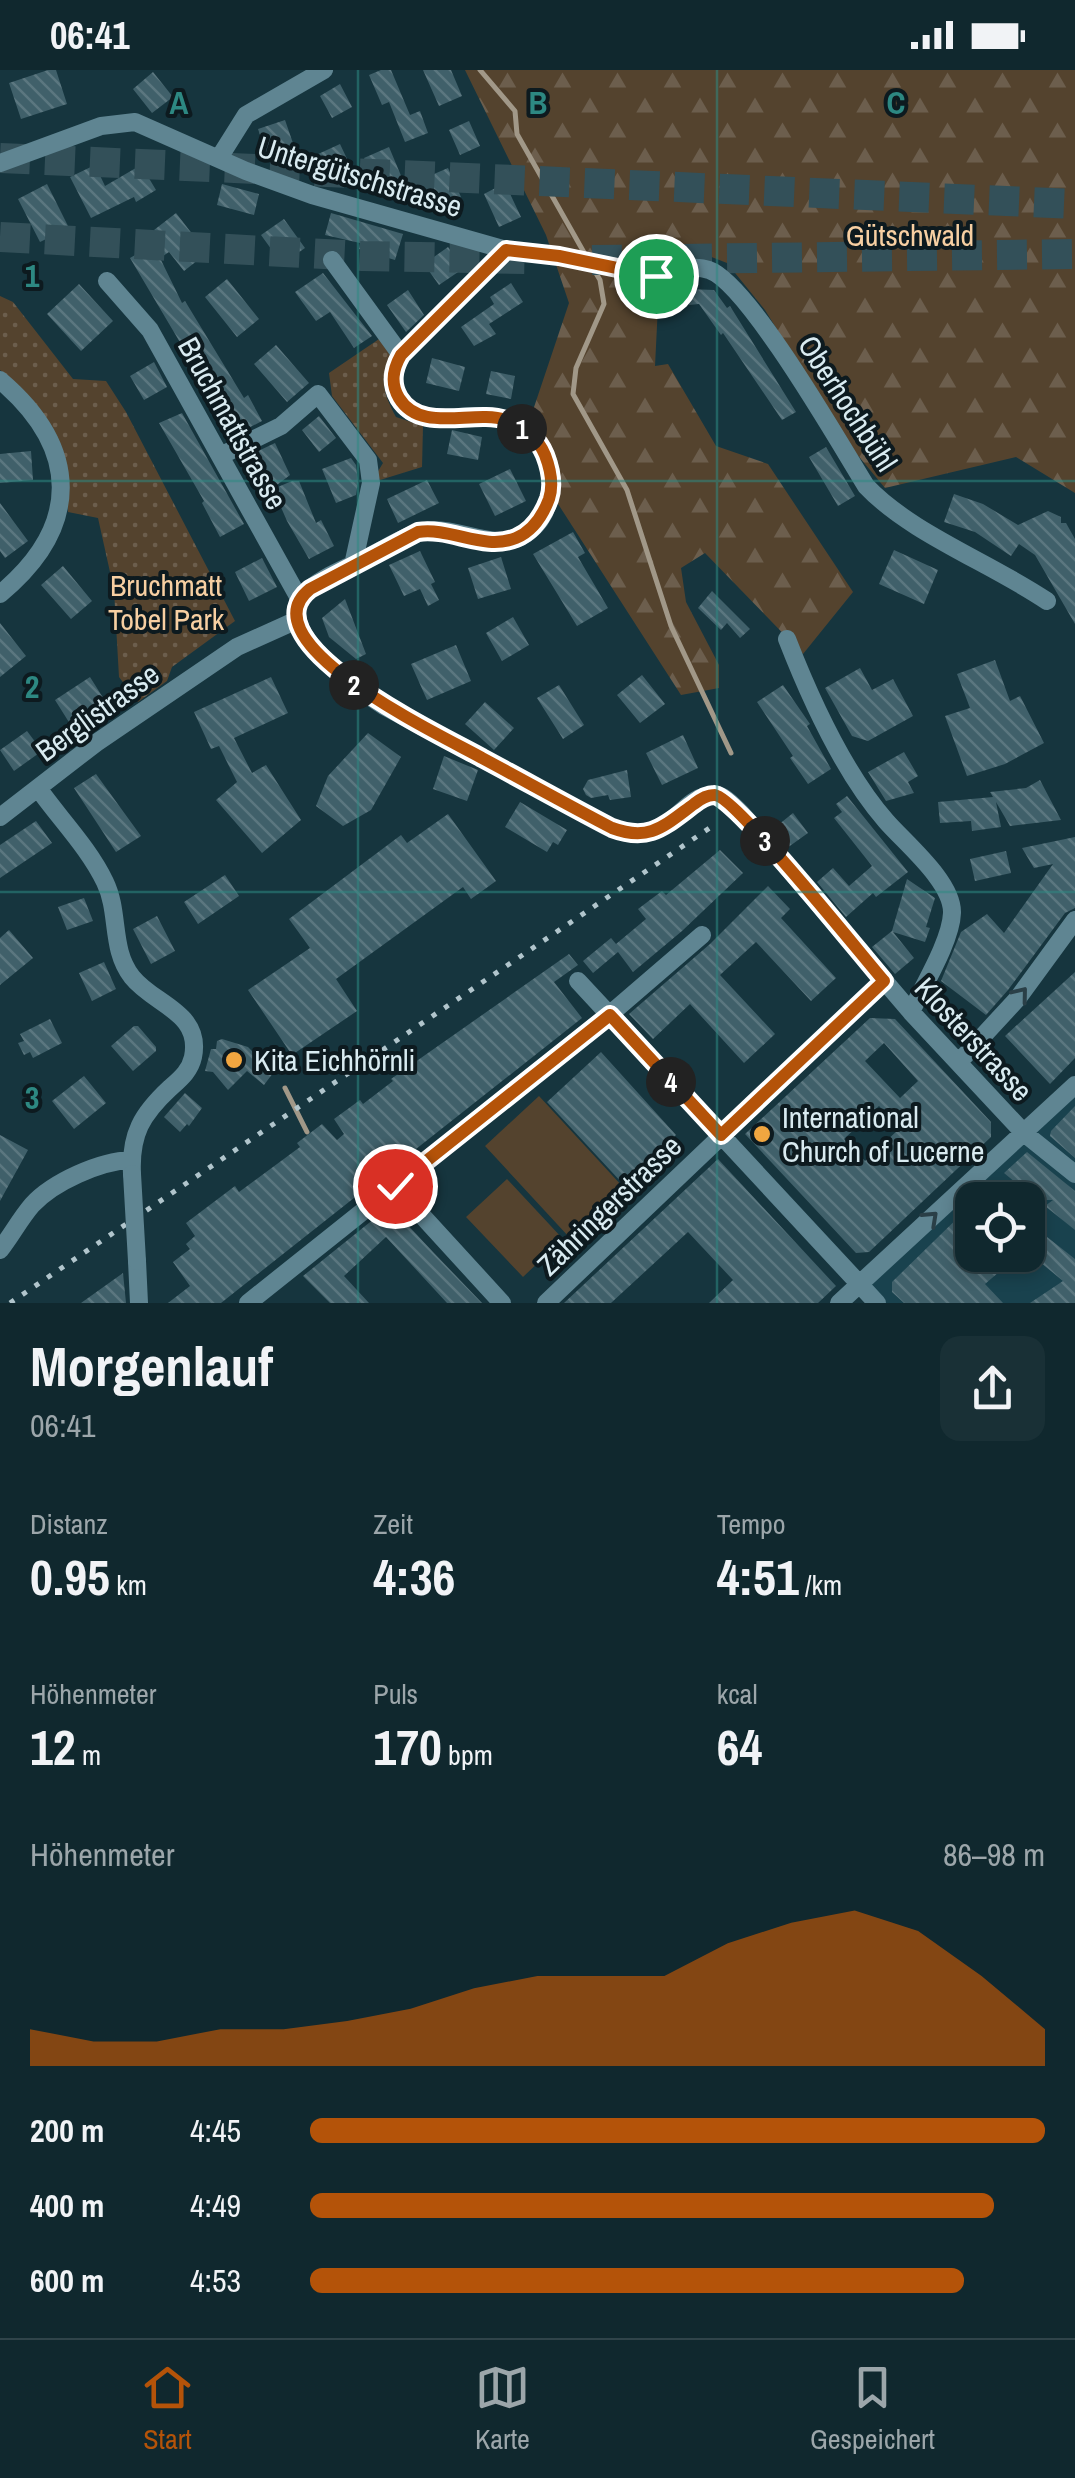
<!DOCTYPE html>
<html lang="de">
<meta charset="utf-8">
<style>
body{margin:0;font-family:"Archivo Narrow",sans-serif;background:#193036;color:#f1f3f6;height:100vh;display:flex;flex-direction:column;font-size:38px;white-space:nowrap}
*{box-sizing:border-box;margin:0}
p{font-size:32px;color:#9ca6aa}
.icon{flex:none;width:55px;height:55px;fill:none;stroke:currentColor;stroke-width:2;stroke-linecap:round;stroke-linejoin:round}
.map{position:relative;height:1233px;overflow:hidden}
.side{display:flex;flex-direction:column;background:#10282e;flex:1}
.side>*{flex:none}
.buttons{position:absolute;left:955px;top:1112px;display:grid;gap:20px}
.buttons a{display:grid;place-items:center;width:90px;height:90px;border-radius:20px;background:#10282e;box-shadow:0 5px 15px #0003,0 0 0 2px #30444a;font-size:50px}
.pin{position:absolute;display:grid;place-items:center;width:85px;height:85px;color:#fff;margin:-42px;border:5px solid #fff;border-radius:50%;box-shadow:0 2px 10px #0007}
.km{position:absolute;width:50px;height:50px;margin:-25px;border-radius:50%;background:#222;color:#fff;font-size:28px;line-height:50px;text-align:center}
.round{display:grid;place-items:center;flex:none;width:105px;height:105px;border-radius:20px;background:#193036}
.summary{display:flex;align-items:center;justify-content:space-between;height:170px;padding:0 30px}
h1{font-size:55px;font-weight:800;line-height:75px}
.stats{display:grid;grid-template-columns:repeat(3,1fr);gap:15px;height:170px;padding:10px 30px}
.stats div{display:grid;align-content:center}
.stats b{font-size:50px;font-weight:800}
.stats small{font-size:28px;font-weight:400}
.stats p{font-size:28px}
.chart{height:280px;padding:20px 30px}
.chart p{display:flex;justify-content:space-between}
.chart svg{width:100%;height:180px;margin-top:10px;fill:#b45309;opacity:.7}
ul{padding:0 30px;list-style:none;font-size:32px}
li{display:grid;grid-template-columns:160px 120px 1fr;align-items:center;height:75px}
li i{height:25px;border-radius:12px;background:#b45309}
.status{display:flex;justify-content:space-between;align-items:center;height:70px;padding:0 50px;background:#10282e;direction:ltr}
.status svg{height:28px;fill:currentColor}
.dock{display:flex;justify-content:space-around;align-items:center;height:140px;border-top:2px solid #30444a;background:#10282e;font-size:28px;color:#9ca6aa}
.dock a{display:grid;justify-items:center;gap:5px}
.dock .active{color:#b45309}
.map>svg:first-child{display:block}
.built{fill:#19424e;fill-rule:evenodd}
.green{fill:url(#green-dots)}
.forest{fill:url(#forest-firs)}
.pitch{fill:#54432e}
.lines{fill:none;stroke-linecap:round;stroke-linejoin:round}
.stream{stroke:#a19888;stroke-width:5}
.building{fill:url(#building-back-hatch);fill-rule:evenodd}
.motorway-tunnel{stroke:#335059;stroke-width:30;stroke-dasharray:30 15;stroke-linecap:butt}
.minor{stroke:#5f8592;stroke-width:18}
.rail{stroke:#b1c5cc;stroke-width:5;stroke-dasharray:5 10;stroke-linecap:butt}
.minor-bridge{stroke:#5f8592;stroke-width:18}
.oneway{stroke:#2a3f47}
.route-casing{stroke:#fff;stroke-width:20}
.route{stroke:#b45309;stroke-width:12}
.grid{fill:none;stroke:#2d8882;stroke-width:2.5;stroke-opacity:0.55}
.poi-dot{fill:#f1a640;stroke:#0d1a1f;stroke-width:4}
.labels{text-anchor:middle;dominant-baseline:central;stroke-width:8;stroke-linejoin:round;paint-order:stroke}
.street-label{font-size:30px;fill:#d9ebf1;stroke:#0d1a1f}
.park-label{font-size:30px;fill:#f7cfa2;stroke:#0d1a1f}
.poi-label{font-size:30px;fill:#d9ebf1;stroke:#0d1a1f;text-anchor:start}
.grid-label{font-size:32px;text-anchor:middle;font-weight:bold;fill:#2d8882;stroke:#0d1a1f;stroke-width:8;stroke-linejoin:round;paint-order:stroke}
</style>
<div class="status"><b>06:41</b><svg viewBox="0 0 49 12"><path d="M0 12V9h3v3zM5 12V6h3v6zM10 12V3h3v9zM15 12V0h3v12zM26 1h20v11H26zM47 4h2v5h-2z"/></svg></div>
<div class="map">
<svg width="1075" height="1233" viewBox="0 0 1075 1233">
<defs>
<pattern id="green-dots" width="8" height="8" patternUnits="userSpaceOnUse" patternTransform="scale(2.5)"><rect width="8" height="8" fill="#54432e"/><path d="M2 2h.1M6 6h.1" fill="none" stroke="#6c5e4d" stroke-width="1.8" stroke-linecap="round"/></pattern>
<pattern id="forest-firs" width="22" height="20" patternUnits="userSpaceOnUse" patternTransform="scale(2.5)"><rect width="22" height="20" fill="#54432e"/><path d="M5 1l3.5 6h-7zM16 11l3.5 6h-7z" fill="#6c5e4d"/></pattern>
<pattern id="building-back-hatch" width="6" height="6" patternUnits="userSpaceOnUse" patternTransform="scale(2.5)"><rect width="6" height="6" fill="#40606a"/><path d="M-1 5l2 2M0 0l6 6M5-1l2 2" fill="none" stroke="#5b7780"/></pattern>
</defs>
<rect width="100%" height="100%" fill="#16353e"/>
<path class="built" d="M1075 1019V1233H883L869 1215ZM972 1130H1028V1185H972Z"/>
<path class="green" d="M0 226 13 232 73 309 106 311 126 342 235 551 172 597 167 611 138 632 119 607 114 520 98 448 68 442C68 366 55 351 0 300Z
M382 267 393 283C378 308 383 322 396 347L423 356 422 397 380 410 377 403 383 393 332 326 329 303Z"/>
<path class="forest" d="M465 0H1075V423L1016 387 885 418 811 329 804 303 765 240 727 193 709 186 672 181 654 182 652 199 659 215 655 296 668 294 716 376 768 394 853 522 803 584 705 483 681 498 686 532 719 595V618L681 625 551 423 550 398 526 361 569 233 546 165Z"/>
<path class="pitch" d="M539 1026 623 1117 569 1167 485 1076Z
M507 1109 563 1169 523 1207 466 1147Z"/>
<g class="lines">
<path class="stream" d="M480 0 515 41 517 64 586 186
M594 200 600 210 604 234 576 298 573 324 627 420 671 556 731 683
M285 1018 307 1062"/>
</g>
<path class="building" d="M48 0H56L67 34 21 49 9 13Z
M381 0H391L410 45 420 41 428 63 405 72 389 32 382 35 369 5Z
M423 0H451L462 26 439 36Z
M153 2 173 27 152 43 133 19Z
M340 14 352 37 332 48 320 26Z
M285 50 295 79 268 88 258 59Z
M469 51 480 76 460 85 449 60Z
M340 74 349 93 325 104 316 85Z
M389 77 402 108 378 119 364 88Z
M95 95 105 116 141 95 156 120 136 132 134 127 91 148 70 107Z
M448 98 461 127 440 136 427 107Z
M505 113 521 147 499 157 484 124Z
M47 114 69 158 40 172 18 129Z
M222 114 259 124 254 145 217 135Z
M176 143 207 183 184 201 169 182 160 188 182 233 185 231 244 328 248 325 262 351 235 365 130 188 161 170 154 160Z
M331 143 403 164 395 190 359 179 360 173 325 165Z
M284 149 305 178 282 194 261 165Z
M448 177 464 198 439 215 424 194Z
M323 203 372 266 354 278 330 242 316 251 295 222Z
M227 209 259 249 237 267 205 227Z
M511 213 523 232 489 254 496 264 474 276 461 257 494 234 490 227Z
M79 214 113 251 81 281 47 244Z
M689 219 714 220 727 238 730 236 796 342 782 350 723 263 721 265 699 234 689 235Z
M408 220 424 245 406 262 387 235Z
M276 275 309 313 287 332 254 294Z
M432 288 465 297 459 321 426 313Z
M154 292 167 317 144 330 130 306Z
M491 301 515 306 511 329 486 324Z
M182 343 244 454 220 467 202 433 204 431 159 353Z
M319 346 336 368 319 382 302 360Z
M452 360 482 367 478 390 447 384Z
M275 373 290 405 273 418 269 409 262 412 250 385Z
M826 377 855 426 838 436 809 387Z
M31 381 33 410 0 413V384Z
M351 388 356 395 358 412 356 425 336 433 322 399Z
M510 399 526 431 495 446 479 414Z
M427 410 439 433 398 453 387 429Z
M292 411H299L316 453 321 450 334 476 309 489 287 451 273 419Z
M954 424 983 434 1018 455 1048 441 1061 447V453H1066L1075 469V554L1035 485 1019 474 1011 486 975 462 944 452Z
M0 433 28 471 5 488 0 481Z
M573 462 585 483 578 487 608 538 577 556 533 484Z
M894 480 938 500 924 534 879 514Z
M420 481 435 512 431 514 439 530 428 536 420 519 404 526 389 495Z
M501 487 511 519 478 529 468 498Z
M262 488 277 517 249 531 235 502Z
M63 496 92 531 71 549 41 515Z
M712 521 750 559 740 568 727 553 721 560 698 538Z
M345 529 366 584 356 589 329 567 322 548Z
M513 547 529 575 502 591 486 563Z
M0 553 26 586 0 607Z
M456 575 471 611 427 630 411 594Z
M995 590 1010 631 1020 626 1044 673 1005 694 967 706 945 646 970 638 957 604Z
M860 598 872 620 893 609 913 646 868 671 852 666 825 618Z
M642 605 665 634 640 653 617 625Z
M90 607 107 634 72 657 55 630Z
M271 607 288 643 234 668 252 703 266 695 301 750 262 783 216 730 237 712 219 676 211 679 194 642Z
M559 615 584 655 563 669 537 628Z
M783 615 810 654 807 656 831 699 808 714 790 688 793 686 757 632Z
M485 632 514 658 494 680 465 654Z
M27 661 42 681 14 701 0 680Z
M368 663 401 687 371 740 343 756 316 736 328 706Z
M683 665 698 698 662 715 646 683Z
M904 682 918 706 908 712 914 723 886 731 868 702Z
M444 686 478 700 467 731 433 719Z
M627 700 631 727 610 730 608 725 591 728 586 725 583 719 588 710Z
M96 704 141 766 116 782 74 718Z
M1040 710 1061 750 1010 756 996 732 1001 757 972 761 971 751 940 753 938 732 993 727 990 722 1026 718Z
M847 726 908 802 876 827 873 823 846 847 817 812 833 798 849 816 872 796 834 748 842 742 836 734Z
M520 732 567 760 558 775 553 772 547 782 505 757Z
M793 743 808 763 787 778 772 760Z
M448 744 496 811 471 829 463 817 336 909 357 941 292 985 248 920 310 878 289 849 401 765 407 773Z
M36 751 52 773 0 808V775Z
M1075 767V838L1065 843 1008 920 986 945 941 911 961 862 987 844 1004 863 1053 794 1034 798 1022 778Z
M720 780 743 803 682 861 633 902 618 882 593 903 583 891 611 868 616 874 646 849 638 839 662 821 666 825Z
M1006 781 1011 803 975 811 970 789Z
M225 805 239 826 198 854 184 832Z
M907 809 935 828 926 857 930 858 925 872 893 862 914 888 895 904 872 877 892 861Z
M768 816 790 839 781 848 836 908 811 931 756 872 720 905 775 964 744 993 690 934 653 969 629 944 710 874Z
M84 828 93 851 67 860 58 837Z
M157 846 175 881 151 894 133 859Z
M9 860 33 888 0 915V868Z
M569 884 578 895 554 912 582 948 221 1233H168L190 1216 173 1192 190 1179 186 1174 195 1166 186 1153 235 1116 239 1122 300 1077 297 1073 322 1054 337 1070 344 1064 334 1049 360 1030 363 1034 393 1011 391 1009Z
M104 892 116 919 92 931 79 903Z
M1075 902V988L1050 1014 1005 966Z
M870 948 895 949 991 1052V1067L869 1182 856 1183 745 1064ZM884 973 918 1011 900 1028 865 991ZM879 1036 900 1058 865 1091 844 1069Z
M50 949 62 973 33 988 30 982 24 985 18 973 24 971 20 964Z
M134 956H138L156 977V981L133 1001 111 976Z
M222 969 248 977 273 1003 264 1015 247 1001 228 1020 213 1002 205 1001 211 979H216L217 971Z
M601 982 676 1065 623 1114 547 1032Z
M84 1006 106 1033 74 1059 52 1031Z
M185 1023 202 1038 189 1056 187 1054 180 1062 164 1047Z
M1075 1036V1088L1050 1066 1051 1061Z
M0 1065 28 1080 0 1131Z
M1027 1082 1075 1121V1160L1045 1136 1053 1130H1037L1004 1103Z
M718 1089 836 1216 818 1233H709L733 1210 688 1162 611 1233H564Z
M972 1134V1202L991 1185H1019L985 1214 1003 1233H904L892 1222V1212Z
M390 1136 433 1182 482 1233H447L386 1167 344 1206 369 1233H330L303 1206Z
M1028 1152 1075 1189V1233H1030L1063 1211 1028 1182Z
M123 1203 126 1233H81Z"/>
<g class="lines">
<path class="motorway-tunnel" d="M0 88 1075 134
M0 167 362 186 526 189
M592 190 1075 184"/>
<path class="minor" d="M219 88 246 45 324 0
M0 93 101 56 135 52 246 101 312 125 506 180 559 186
M506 180 401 285C389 308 393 338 422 346 442 351 463 345 483 346 513 347 544 368 550 399 553 414 550 436 540 450 509 491 472 460 434 460 411 460 384 480 364 489 345 499 319 508 304 524 271 559 358 620 384 636L612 758C674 780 677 724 715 725 725 725 734 737 741 743L911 942 1024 1063 1075 1104
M332 190 401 285
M657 205C673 201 693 194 709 200 748 213 840 374 866 416 910 463 991 493 1047 531
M107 211 150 260 300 530
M0 310C80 378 82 456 0 524
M220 386 281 356 318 324 368 390 371 413 353 495
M787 569C810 628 844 703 886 751 905 773 953 812 952 843 951 871 923 916 911 942
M38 718C59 748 89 778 105 812 120 843 110 879 132 907 154 935 202 942 193 987 190 1001 180 1009 170 1018 142 1044 130 1064 132 1104
M0 747 96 673 237 577 297 550
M578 911 877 1233
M959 992 1018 928 1075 850
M395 1116 502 1233
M0 1180C11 1166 20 1149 32 1135 53 1112 100 1091 131 1090
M137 1191 139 1233
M248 1233 609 945 702 865
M546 1233 884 911
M839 1233 1075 1015"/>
<path class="rail" d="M10 1233 711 757"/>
<path class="minor-bridge" d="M559 186 657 205
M132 1104 137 1191"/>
</g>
<defs><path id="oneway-chevron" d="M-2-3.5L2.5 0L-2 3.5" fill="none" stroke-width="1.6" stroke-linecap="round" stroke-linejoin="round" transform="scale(2.5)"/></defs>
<g class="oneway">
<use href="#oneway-chevron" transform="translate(1021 924) rotate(-51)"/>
<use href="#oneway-chevron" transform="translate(931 1148) rotate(-43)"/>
</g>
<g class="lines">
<g class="route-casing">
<path id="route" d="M395 1116 610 945 721 1065 884 911C863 887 733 724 714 725 707 725 699 730 694 734 664 756 650 772 612 758 568 735 525 711 482 688 449 669 242 573 310 519L418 462C451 457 484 481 516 468 533 461 543 445 549 429 554 414 550 398 545 385 538 368 523 356 506 350 473 339 421 364 399 328 390 313 393 299 401 285L506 180 559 186 656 206"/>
</g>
<use href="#route" class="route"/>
</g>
<path class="grid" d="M358 0V1233M717 0V1233M0 411H1075M0 822H1075"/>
<g class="poi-dot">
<circle cx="234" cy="990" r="10"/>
<circle cx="762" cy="1064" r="10"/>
</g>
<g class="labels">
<g class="street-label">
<text transform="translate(360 106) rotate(17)">Untergütschstrasse</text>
<text transform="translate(848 333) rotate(57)">Oberhochbühl</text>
<text transform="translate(233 353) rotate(61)">Bruchmattstrasse</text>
<text transform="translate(97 642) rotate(-36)">Berglistrasse</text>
<text transform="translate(974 969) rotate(47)">Klosterstrasse</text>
<text transform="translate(609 1135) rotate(-44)">Zähringerstrasse</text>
</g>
<g class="park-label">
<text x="910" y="165">Gütschwald</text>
<text x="166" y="515">Bruchmatt<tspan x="166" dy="34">Tobel Park</tspan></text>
</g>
<g class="poi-label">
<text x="254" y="990">Kita Eichhörnli</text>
<text x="782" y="1047">International<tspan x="782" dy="34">Church of Lucerne</tspan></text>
</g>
</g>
<g class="grid-label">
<text x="179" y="44">A</text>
<text x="538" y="44">B</text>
<text x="896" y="44">C</text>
<text x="32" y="217">1</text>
<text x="32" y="628">2</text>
<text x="32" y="1039">3</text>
</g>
</svg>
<div class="buttons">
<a><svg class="icon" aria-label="locate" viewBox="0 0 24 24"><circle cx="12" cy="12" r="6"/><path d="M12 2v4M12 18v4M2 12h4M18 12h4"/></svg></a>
</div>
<div class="pin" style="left:656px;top:206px;background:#1e9e55"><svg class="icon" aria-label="arrive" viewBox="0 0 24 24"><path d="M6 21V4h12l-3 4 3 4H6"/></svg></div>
<div class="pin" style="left:395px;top:1116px;background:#d93025"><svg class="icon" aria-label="check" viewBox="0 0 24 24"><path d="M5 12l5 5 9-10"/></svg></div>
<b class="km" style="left:522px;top:359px">1</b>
<b class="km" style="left:354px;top:615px">2</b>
<b class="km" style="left:765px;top:771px">3</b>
<b class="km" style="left:671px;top:1012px">4</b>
</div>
<section class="side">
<div class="summary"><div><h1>Morgenlauf</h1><p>06:41</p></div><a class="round"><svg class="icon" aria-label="share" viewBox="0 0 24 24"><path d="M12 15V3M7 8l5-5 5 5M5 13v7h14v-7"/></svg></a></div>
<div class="stats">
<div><p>Distanz</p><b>0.95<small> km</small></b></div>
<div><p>Zeit</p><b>4:36</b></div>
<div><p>Tempo</p><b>4:51<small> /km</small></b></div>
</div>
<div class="stats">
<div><p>Höhenmeter</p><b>12<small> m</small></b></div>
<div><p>Puls</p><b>170<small> bpm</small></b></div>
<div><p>kcal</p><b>64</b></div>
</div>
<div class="chart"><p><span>Höhenmeter</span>86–98 m</p>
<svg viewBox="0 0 160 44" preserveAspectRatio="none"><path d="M0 44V35L10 38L20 38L30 35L40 35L50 33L60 30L70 25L80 22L90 22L100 22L110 14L120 9L130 6L140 11L150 22L160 35V44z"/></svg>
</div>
<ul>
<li><b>200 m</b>4:45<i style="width:100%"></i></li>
<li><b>400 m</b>4:49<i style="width:93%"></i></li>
<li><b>600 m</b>4:53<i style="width:89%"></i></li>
</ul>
</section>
<nav class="dock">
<a class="active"><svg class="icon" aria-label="home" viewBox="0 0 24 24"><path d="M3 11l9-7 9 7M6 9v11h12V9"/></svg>Start</a>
<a><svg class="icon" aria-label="map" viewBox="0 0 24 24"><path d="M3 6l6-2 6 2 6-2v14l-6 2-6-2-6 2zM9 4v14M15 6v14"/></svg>Karte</a>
<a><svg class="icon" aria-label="saved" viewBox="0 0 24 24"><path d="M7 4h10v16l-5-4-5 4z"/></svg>Gespeichert</a>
</nav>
